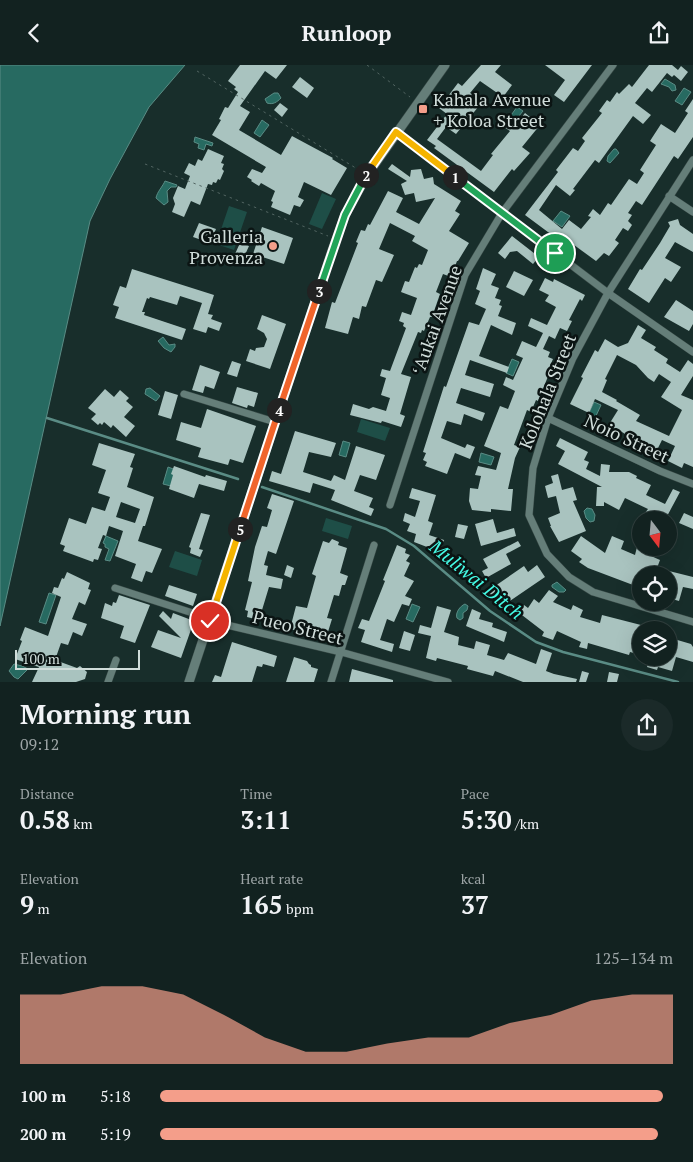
<!DOCTYPE html>
<meta charset="utf-8">
<style>
body{margin:0;font-family:"PT Serif",serif;background:#1b2a29;color:#f1f3f6;height:100vh;display:flex;flex-direction:column;font-size:19px;white-space:nowrap}
*{box-sizing:border-box;margin:0}
p{font-size:16px;color:#9ca4a5}
.icon{flex:none;width:28px;height:28px;fill:none;stroke:currentColor;stroke-width:2;stroke-linecap:round;stroke-linejoin:round}
.map{position:relative;height:617px;overflow:hidden}
.details{display:flex;flex-direction:column;background:#122220;flex:1}
.details>*{flex:none}
.needle{width:32px;rotate:164deg}
.fabs{position:absolute;left:632px;top:446px;display:grid;gap:10px}
.fabs a{display:grid;place-items:center;width:45px;height:45px;border-radius:50%;background:#122220;box-shadow:0 5px 20px #0002,0 0 0 1px #313f3e;font-size:25px}
.scale{position:absolute;left:15px;bottom:12px;width:125px;box-sizing:border-box;padding-left:5px;border:2px solid #d0ddda;border-top:0;font-size:14px;line-height:18px;white-space:nowrap;color:#d0ddda;-webkit-text-stroke:4px #0b1413;paint-order:stroke}
.pin{position:absolute;display:grid;place-items:center;width:42px;height:42px;color:#fff;margin:-21px;border:2px solid #fff;border-radius:50%;box-shadow:0 1px 5px #0007}
.km{position:absolute;width:25px;height:25px;margin:-12px;border-radius:50%;background:#222;color:#fff;font-size:14px;line-height:25px;text-align:center}
.round{display:grid;place-items:center;flex:none;width:52px;height:52px;border-radius:26px;background:#1b2a29}
.overview{display:flex;align-items:center;justify-content:space-between;height:85px;padding:0 20px}
h1{font-size:28px;font-weight:600;line-height:38px}
.stats{display:grid;grid-template-columns:repeat(3,1fr);gap:8px;height:85px;padding:5px 20px}
.stats div{display:grid;align-content:center}
.stats b{font-size:25px;font-weight:600}
.stats small{font-size:14px;font-weight:400}
.stats p{font-size:14px}
.chart{height:140px;padding:10px 20px}
.chart p{display:flex;justify-content:space-between}
.chart svg{width:100%;height:90px;margin-top:5px;fill:#f49e8a;opacity:.7}
ul{padding:0 20px;list-style:none;font-size:16px}
li{display:grid;grid-template-columns:80px 60px 1fr;align-items:center;height:38px}
li i{height:12px;border-radius:6px;background:#f49e8a}
header{display:flex;justify-content:space-between;align-items:center;height:65px;padding:0 20px;background:#122220;font-size:22px;font-weight:600}
.map>svg:first-child{display:block}
.green{fill:#1e4e47}
.water{fill:#276a61;stroke:#5a8c85}
.lines{fill:none;stroke-linecap:round;stroke-linejoin:round}
.stream{stroke:#5a8c85;stroke-width:2.5}
.building{fill:#a9c3bf;fill-rule:evenodd}
.minor-casing{stroke:#384a47;stroke-width:8}
.tertiary-casing{stroke:#384a47;stroke-width:10}
.path{stroke:#526562;stroke-width:1;stroke-dasharray:2.5 4;stroke-linecap:butt}
.minor{stroke:#657e79;stroke-width:7}
.tertiary{stroke:#657e79;stroke-width:9}
.split-1-casing{stroke:#fff;stroke-width:10}
.split-2-casing{stroke:#fff;stroke-width:10}
.split-3-casing{stroke:#fff;stroke-width:10}
.split-4-casing{stroke:#fff;stroke-width:10}
.split-5-casing{stroke:#fff;stroke-width:10}
.split-6-casing{stroke:#fff;stroke-width:10}
.split-1{stroke:#22a559;stroke-width:6}
.split-2{stroke:#f5b400;stroke-width:6}
.split-3{stroke:#22a559;stroke-width:6}
.split-4{stroke:#f0652b;stroke-width:6}
.split-5{stroke:#f0652b;stroke-width:6}
.split-6{stroke:#f5b400;stroke-width:6}
.poi-dot{fill:#f49e8a;stroke:#0b1413;stroke-width:2}
.labels{text-anchor:middle;dominant-baseline:central;stroke-width:5;stroke-linejoin:round;paint-order:stroke}
.poi-label{font-size:18px;fill:#d0ddda;stroke:#0b1413;text-anchor:start}
.street-label{font-size:18px;fill:#d0ddda;stroke:#0b1413}
.water-label{font-size:19px;font-style:italic;fill:#44f9e4;stroke:#0b1413}
</style>
<header><svg class="icon" aria-label="back" viewBox="0 0 24 24"><path d="M15 5l-7 7 7 7"/></svg>Runloop<svg class="icon" aria-label="share" viewBox="0 0 24 24"><path d="M12 15V3M7 8l5-5 5 5M5 13v7h14v-7"/></svg></header>
<div class="map">
<svg width="693" height="617" viewBox="0 0 693 617">
<rect width="100%" height="100%" fill="#182e2b"/>
<path class="green" d="M322 128 336 134 322 164 309 159Z
M229 141 247 147 234 185 216 179Z
M361 354 390 363 385 376 357 367Z
M326 453 352 461 348 474 322 466Z
M175 486 202 495 197 511 169 502Z"/>
<path class="water" d="M0 0H185L149 42 110 114 90 156 0 561Z
M665 14 675 20 676 25 672 26 669 22 661 19Z
M684 23 691 27 682 40 675 36Z
M274 28H278L281 33C277 37 273 40 267 38L265 34Z
M517 42 523 46 514 57 509 53Z
M262 55 269 60 260 72 254 68Z
M195 72 213 78 212 81 206 79 204 85 198 83 199 79 194 77Z
M614 84H616L619 88 610 98 607 96 608 91Z
M165 116 177 120 176 122H171L167 126 168 137 164 140 156 133C157 127 163 121 165 116Z
M561 146 570 151 562 162 553 156Z
M163 272 169 280 175 279V282L171 287 164 283 158 276Z
M512 294 519 297 513 311 506 308Z
M150 323 160 331 156 336 145 329 146 324Z
M594 337 601 340 595 353 589 348Z
M343 376 350 378 346 392 339 390Z
M481 388 494 392 491 400 479 397Z
M168 402 176 405 171 421 163 419Z
M587 443 592 444 595 450 594 456 590 457 586 453 584 446Z
M106 471 118 476 110 496 105 495 109 484 105 482V479L103 478Z
M557 517 566 525 564 527H559L552 522V520Z
M49 528 56 530 46 559 39 557Z
M412 539 420 542 413 557 406 554Z
M465 539 468 541 467 545 463 548V553L460 555 457 553C455 548 460 541 465 539Z
M14 599 22 601 28 604 18 614 14 612 9 606Z"/>
<g class="lines">
<path class="stream" d="M47 353 238 414
M262 422 386 464 414 481 490 546 536 577 563 587 678 617"/>
</g>
<path class="building" d="M240 0H287L276 14 265 6 240 41 250 47 239 65 281 90 292 71 333 93 332 94 347 103 331 130 304 117 298 132 304 135 300 142 294 140 290 150 271 142 273 137 271 136 275 126 261 118 259 121 251 116 252 115 247 112 252 104 262 108 266 102 212 70 221 55 219 54 225 42 228 43 238 27 234 24 236 22 228 16Z
M481 0H501L495 7 512 20 503 32 480 16 470 28 474 30 470 35 479 41 456 69 446 62 437 74 481 106 493 90 491 89 510 66 504 62 509 56 515 61 525 48 540 60 522 82 530 88 514 106 512 104 494 127 434 83 436 81 427 75 447 49 439 43 458 18 462 21Z
M545 0H592L564 37 554 30 565 15Z
M649 0H672L678 5 681 1 688 7 681 16 674 10 672 12 667 8 652 27 647 23 635 38 651 50 643 59 633 51 599 98 595 95 573 124 575 125 570 131 556 120 539 145 562 164 569 155 581 164 591 152 588 151 593 144 600 150 608 138 611 140 629 114 637 119 644 108 640 105 656 80 650 76 661 59 675 68 688 48 685 46 693 34V72L678 94 674 91 642 140 636 136 628 148 632 150 628 156 632 160 628 166 623 163 615 175 619 178 609 191 604 188 596 196 563 172 560 176 525 150 558 107 556 105 573 83 578 86 585 76 582 73 602 48 599 46 607 35 610 37 617 27 619 29 629 19 632 22Z
M300 12 314 23 307 33 292 22Z
M280 38 288 44 282 52 274 45Z
M208 84 224 91 221 98 224 99 222 104 224 106 220 115 218 114 216 118 213 117 212 120 208 119 200 140 191 136 184 152 172 147 175 139 173 133 178 121 185 124 190 111 184 108 189 98 195 101 198 94 202 96Z
M392 99 410 112 411 105 421 104 424 114 433 112 434 119 461 136 455 146 460 149 449 166 469 178 458 196H457L451 212 443 209 436 227 440 229 432 252H430L424 266 422 265 421 268 418 267 401 309 411 312 400 349 405 351 401 362 382 356 381 358 350 350 353 339 369 344 373 342 386 346 390 333 381 330 386 313 380 311 382 304 390 306 406 263 403 261 404 258 399 256 402 247 411 250 417 233 401 227 405 216 409 217 415 202 417 203 419 199 422 200 428 185 412 176 415 171 390 158 379 184 394 190 382 217 376 215 366 242 362 241 359 254 353 252 348 269 325 263 332 237 335 238 358 178 356 177 361 165 365 166 368 159 370 160 388 126 403 133 396 147 419 159 435 133 416 137 414 128 405 130 401 119 407 116 388 104Z
M678 154 680 160 693 169V187L675 177 665 193 681 202 671 217 665 213 649 238 628 224 640 204 642 205 660 178 670 161 668 157Z
M199 158 216 164 210 178 193 172Z
M262 162 293 173 284 199 253 189Z
M512 171 539 192 533 199 517 186 510 187 505 194 498 188Z
M240 178 249 181 244 192 235 189Z
M483 203 496 209 491 220 499 223 495 233 501 235 499 240 502 241 498 251 516 258 512 270 491 260 479 291 509 302 507 308 470 295 465 310 494 319 490 332 461 323 456 338 485 348 482 356 464 349 461 360 447 356 441 373 465 383 467 379 475 382 470 394 455 388 447 409 425 401 427 397 423 395 426 388 423 387 444 321 446 322 469 257 479 260 486 244 475 239 480 226 476 224Z
M132 204 214 230 208 249 213 250 211 254 222 258 219 266 208 262 206 268 193 264 202 238 180 231 177 240 150 232 149 234 147 233 142 247H145L144 250 186 264 182 275 115 253 119 242 113 240 120 221 126 223Z
M514 206 533 215 524 231 506 222Z
M545 213 553 217 554 214 585 230 582 236 580 234 569 255 572 256 567 266 560 263 555 274 549 271 543 284 550 287 548 292 553 294 547 308 549 309 538 336 536 335 531 347 527 345 514 380 520 382 515 393 508 424H513L511 446 491 444V447L472 445 469 436 470 423 478 424 481 411 475 410 478 401 496 405 501 388 484 381 500 341 508 344 515 326 503 320 506 312 513 315 523 293 516 290 522 276 536 282 543 268 528 261 531 253 547 260 556 242 545 236 549 230 539 225Z
M676 235 693 246V259L689 266 664 252Z
M262 250 286 259 270 304 246 296 250 284 255 286 256 283 264 282 267 274 264 268 257 264Z
M638 260 646 265 641 273 656 282 654 285 668 294 666 298 680 307 688 295 693 299V311L681 330 693 335V402L684 398 682 403 668 396 675 381 662 375 657 385 634 375 616 363 615 364 608 361 618 345 595 334 589 348 570 339 583 313 581 312 595 285 598 287 605 274 618 282 628 278ZM617 290 636 300 648 313 654 317 659 309 671 317 661 332 682 345 669 371 636 356 640 350 616 336 617 335 602 327 607 315 605 314Z
M232 296 241 299 237 312 227 309Z
M200 300 220 307 214 324 205 321 203 328 192 325Z
M237 322 258 328 254 342 248 340 247 343 232 338Z
M105 324 114 332 120 325 129 333 126 336 133 342 124 352 135 361 126 372 113 360 111 363 104 357 102 360 100 358 98 360 91 354 96 349 88 343Z
M165 326 178 330 171 354 158 350Z
M207 344 256 361 243 398 230 394 228 400 198 392 201 383 176 375 181 357 201 363Z
M295 366 336 378 331 392 309 387 303 407 331 416 334 410 345 415 356 381 385 390 376 415 360 410 354 426 373 433 369 442 374 444 371 451 331 435 335 425 313 418 310 428 269 416 272 406 281 409Z
M560 373 588 387 584 395 589 397 586 404 600 411 601 399 610 400 609 407H629L637 411 636 413 651 420 646 430 665 439 673 424 680 427 665 455H658L645 448 648 444 625 433 619 445 604 437V441H596L597 422H602L558 399 565 386 556 381Z
M99 378 135 389 130 402 133 403 127 422 154 432 145 461H143L138 476 162 484 152 508 146 506 142 517 131 513 136 499 115 491 123 466 109 461 106 471 103 470 98 483 102 484 98 495 94 494 93 497 63 486 65 481 60 479 69 453 86 459 92 442 105 446 110 432 98 428 106 405 92 400ZM121 437 140 444 135 458 116 452Z
M174 401 205 412 206 410 227 416 224 426 199 419 194 433 169 424 173 410 171 409Z
M558 409 562 425 573 422 577 435 573 436 586 466 559 477 550 461H551L548 453 560 448 556 431 548 433 545 421 553 418 551 411Z
M412 423 436 430 428 456 433 458 429 470 444 475 440 487 414 477 416 469 407 466 410 459 403 456 405 448 415 452 420 436 409 433Z
M272 429 294 436 276 489 268 486 264 500 268 501 266 510 283 514 281 524 269 522 259 555 247 552 248 546 245 545 252 517 248 516 255 482 262 461 267 462 272 445 267 443Z
M201 448 210 450 199 484 203 485 200 492 190 488 191 483 189 482Z
M684 448 693 452V464L679 458Z
M493 454 497 468 514 463 516 471 481 481 475 459Z
M458 459 468 461 464 474 455 472Z
M581 471 605 488 612 471 624 476 621 484 635 490 637 482H644L642 487 660 495 657 503 693 512V524L683 522 679 536 672 534 673 528 669 527V510H641V523L588 503 579 497 582 494 571 486Z
M332 474 339 477 338 480 347 483 340 508 348 511 345 520H342L339 531 334 530 327 553 332 554 327 570 306 566V568L290 564 296 541 307 543 316 511 312 509 323 476 329 478Z
M518 476 521 481 506 489 511 499 486 513 482 506 488 503 483 494Z
M397 480 406 484 405 488 410 490 406 496 410 498 404 511 414 516 405 531 412 534 409 541 402 539 394 557 387 554 380 575 394 579 392 587 361 577 365 565 358 563 362 554 369 556 385 516 383 515Z
M287 500 294 503 291 513 284 510Z
M537 500 545 512 507 538 500 528 490 535 485 528 524 501 528 507Z
M67 507 90 518 88 524 91 525 85 540 79 537 72 554 87 559 82 571 73 567 68 580 61 578 55 595 77 603 80 601 87 607 85 614 76 617H32L39 602 15 594 22 576 20 575 25 562 48 571 61 532 52 528 54 522 58 523 62 513 64 514Z
M169 520 197 529 193 541 165 531Z
M549 525 558 531 553 537 571 545 573 540 583 545 580 552 600 558 602 550 641 560V590L630 587 629 590 588 578 587 584 579 582 581 577 557 566 553 575 542 571 544 567 518 547 524 540 528 543 534 534 539 538Z
M119 530 150 540 135 578 120 573 124 561 101 553 105 538 112 541 113 537 116 538Z
M437 541 451 545 444 567 459 572 458 580 474 584 476 576 490 580 487 590 504 595 508 588 536 599 541 584 552 588 546 606 554 609 577 614 576 617H523L495 606 493 611 467 604 468 601 437 593 436 596 426 593 431 571 418 568 420 560 431 563Z
M472 544 481 548 479 554 493 558 492 562 507 567 504 577 466 561Z
M163 546 171 554 173 548 194 556 181 593 151 582 158 565 181 573 159 551Z
M404 566 415 570 410 586 399 583Z
M674 574 691 579 693 582V597L676 592 672 606 658 602 657 605 647 602 650 592H669Z
M232 577 277 591 274 602 263 599 262 602 257 601 252 617H212L215 610 221 612Z
M294 592 307 596 309 599 311 600V602L318 604 314 617H286Z
M352 604 393 615V617H349Z
M582 606 589 608 586 617H579Z
M609 607 619 609 617 617H607Z"/>
<g class="lines">
<g class="minor-casing">
<path id="minor" d="M396 67 608 228 693 287
M693 95 608 228 573 293 548 353 533 403 529 450 547 489 569 512 593 527 693 557
M669 131 693 147
M184 329 275 357
M548 353 660 406 693 419
M390 440 465 210 502 148 613 0
M115 523 202 551 210 556 341 587 448 617
M108 617 116 595
M331 617 374 480"/>
</g>
<g class="tertiary-casing">
<path id="tertiary" d="M189 617 332 186 345 150 367 110 445 0"/>
</g>
<path class="path" d="M367 0 410 32
M197 6 359 105
M145 99 328 171"/>
<use href="#minor" class="minor"/>
<use href="#tertiary" class="tertiary"/>
</g>
<g class="lines">
<g class="split-1-casing">
<path id="split-1" d="M455 112 555 188"/>
</g>
<g class="split-2-casing">
<path id="split-2" d="M366 110 396 67 455 112"/>
</g>
<g class="split-3-casing">
<path id="split-3" d="M319 226 345 150 366 110"/>
</g>
<g class="split-4-casing">
<path id="split-4" d="M279 345 319 226"/>
</g>
<g class="split-5-casing">
<path id="split-5" d="M240 464 279 345"/>
</g>
<g class="split-6-casing">
<path id="split-6" d="M210 556 240 464"/>
</g>
<use href="#split-1" class="split-1"/>
<use href="#split-2" class="split-2"/>
<use href="#split-3" class="split-3"/>
<use href="#split-4" class="split-4"/>
<use href="#split-5" class="split-5"/>
<use href="#split-6" class="split-6"/>
</g>
<g class="poi-dot">
<rect x="418" y="39" width="10" height="10" rx="2.5"/>
<circle cx="273" cy="181" r="5"/>
</g>
<g class="labels">
<g class="poi-label">
<text x="433" y="34">Kahala Avenue<tspan x="433" dy="21">+ Koloa Street</tspan></text>
<text x="263" y="171" text-anchor="end">Galleria<tspan x="263" dy="21">Provenza</tspan></text>
</g>
<g class="street-label">
<text transform="translate(436 255) rotate(-70)">ʻAukai Avenue</text>
<text transform="translate(547 326) rotate(-68)">Kolohala Street</text>
<text transform="translate(627 373) rotate(25)">Noio Street</text>
<text transform="translate(298 562) rotate(14)">Pueo Street</text>
</g>
<g class="water-label">
<text transform="translate(477 514) rotate(39)">Muliwai Ditch</text>
</g>
</g>
</svg>
<div class="fabs">
<a><svg class="needle" viewBox="-14 -14 28 28"><path d="M0-13l5 13h-10z" fill="#e53935"/><path d="M0 13l5-13h-10z" fill="#9ca4a5"/></svg></a>
<a><svg class="icon" aria-label="locate" viewBox="0 0 24 24"><circle cx="12" cy="12" r="6"/><path d="M12 2v4M12 18v4M2 12h4M18 12h4"/></svg></a>
<a><svg class="icon" aria-label="layers" viewBox="0 0 24 24"><path d="M12 4l9 5-9 5-9-5zM3 14l9 5 9-5"/></svg></a>
</div>
<div class="scale">100 m</div>
<div class="pin" style="left:555px;top:188px;background:#1e9e55"><svg class="icon" aria-label="arrive" viewBox="0 0 24 24"><path d="M6 21V4h12l-3 4 3 4H6"/></svg></div>
<div class="pin" style="left:210px;top:556px;background:#d93025"><svg class="icon" aria-label="check" viewBox="0 0 24 24"><path d="M5 12l5 5 9-10"/></svg></div>
<b class="km" style="left:455px;top:112px">1</b>
<b class="km" style="left:366px;top:110px">2</b>
<b class="km" style="left:319px;top:226px">3</b>
<b class="km" style="left:279px;top:345px">4</b>
<b class="km" style="left:240px;top:464px">5</b>
</div>
<section class="details">
<div class="overview"><div><h1>Morning run</h1><p>09:12</p></div><a class="round"><svg class="icon" aria-label="share" viewBox="0 0 24 24"><path d="M12 15V3M7 8l5-5 5 5M5 13v7h14v-7"/></svg></a></div>
<div class="stats">
<div><p>Distance</p><b>0.58<small> km</small></b></div>
<div><p>Time</p><b>3:11</b></div>
<div><p>Pace</p><b>5:30<small> /km</small></b></div>
</div>
<div class="stats">
<div><p>Elevation</p><b>9<small> m</small></b></div>
<div><p>Heart rate</p><b>165<small> bpm</small></b></div>
<div><p>kcal</p><b>37</b></div>
</div>
<div class="chart"><p><span>Elevation</span>125–134 m</p>
<svg viewBox="0 0 160 44" preserveAspectRatio="none"><path d="M0 44V10L10 10L20 6L30 6L40 10L50 20L60 31L70 38L80 38L90 34L100 31L110 31L120 24L130 20L140 13L150 10L160 10V44z"/></svg>
</div>
<ul>
<li><b>100 m</b>5:18<i style="width:98%"></i></li>
<li><b>200 m</b>5:19<i style="width:97%"></i></li>
</ul>
</section>
